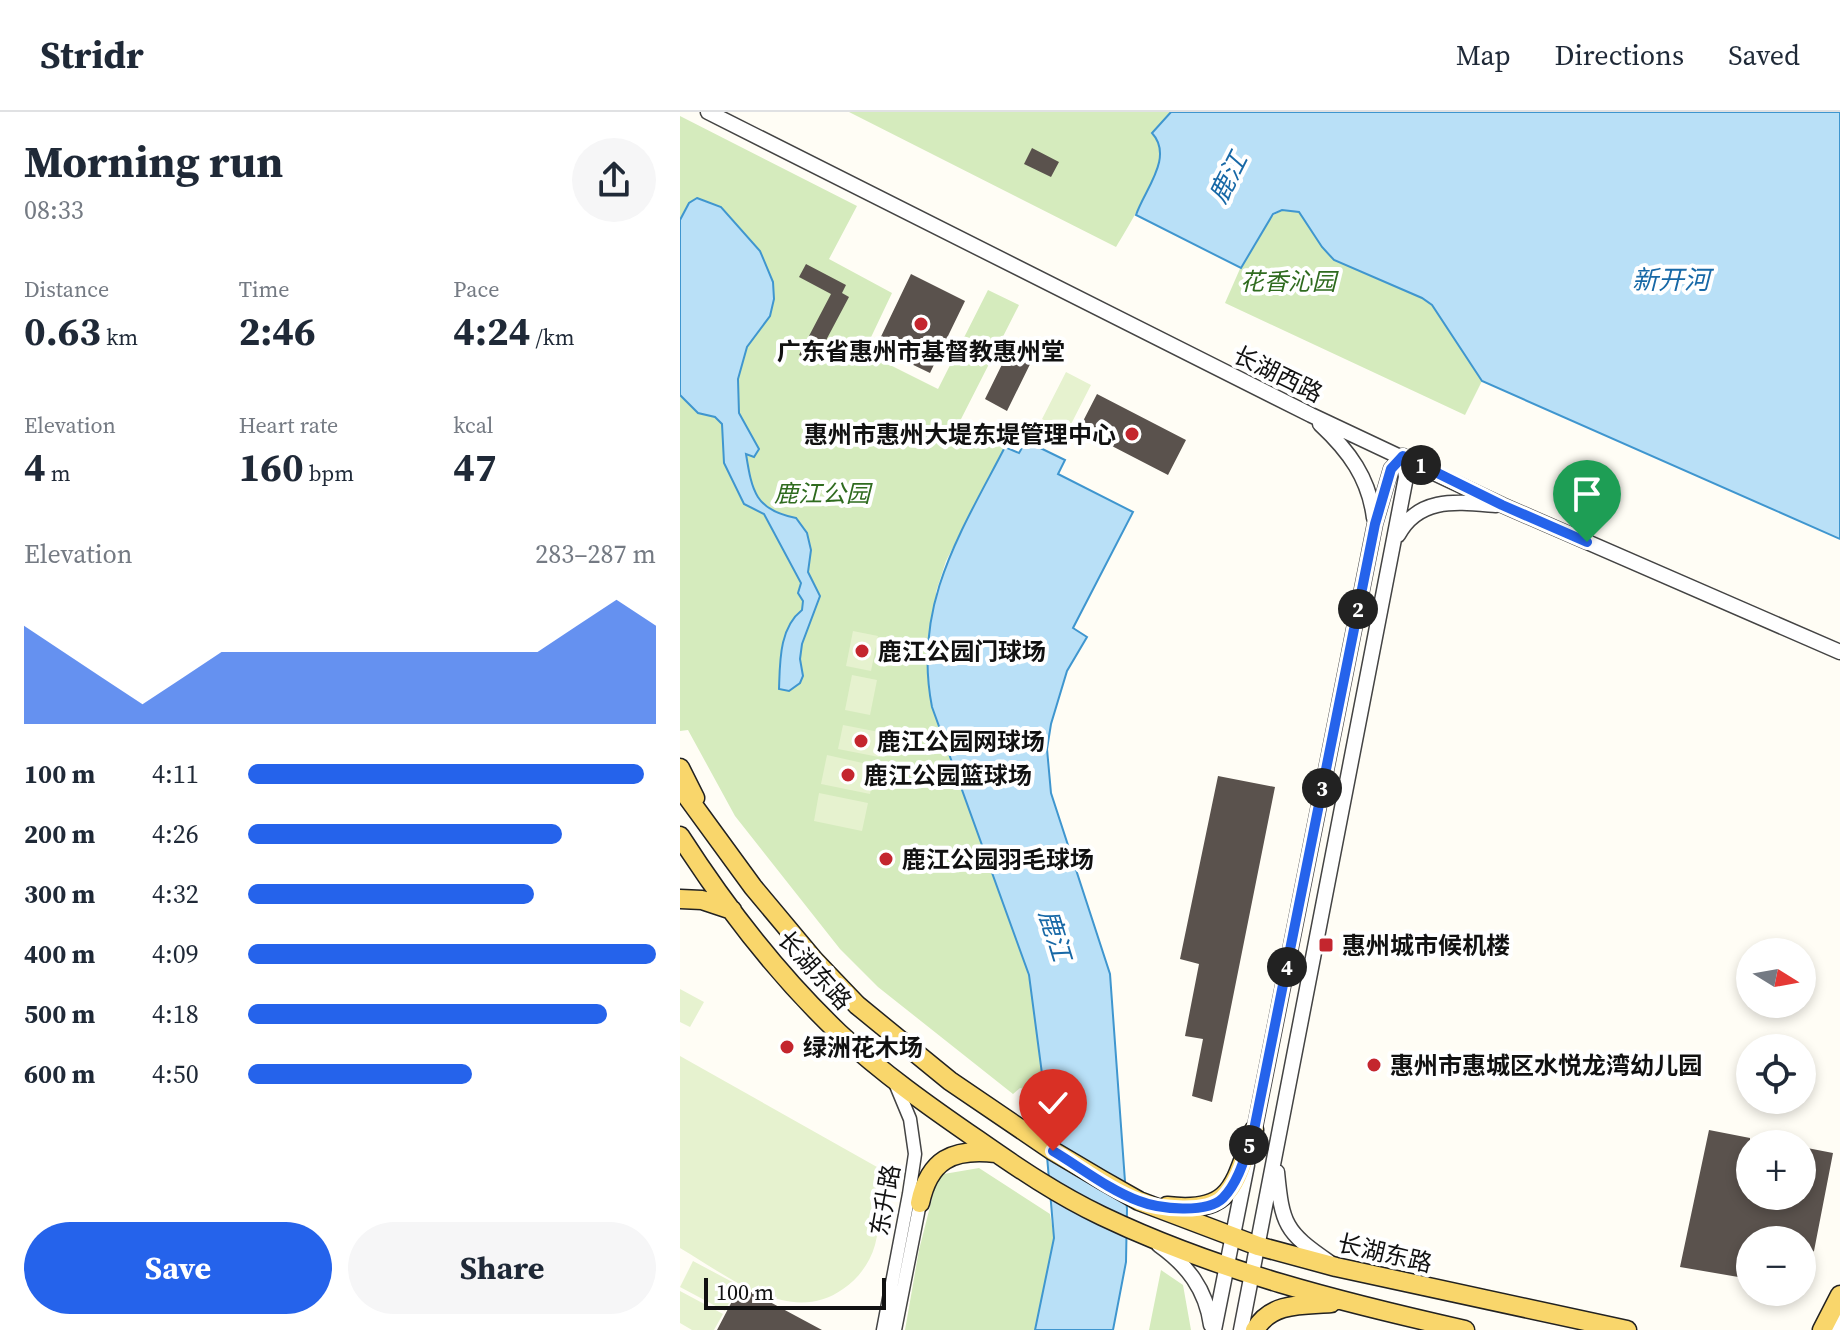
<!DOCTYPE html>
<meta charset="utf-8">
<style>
body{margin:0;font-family:"Source Serif 4","Noto Sans SC",serif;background:#f6f6f7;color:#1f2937;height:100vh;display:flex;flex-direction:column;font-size:30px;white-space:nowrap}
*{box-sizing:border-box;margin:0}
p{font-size:26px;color:#747a83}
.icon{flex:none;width:44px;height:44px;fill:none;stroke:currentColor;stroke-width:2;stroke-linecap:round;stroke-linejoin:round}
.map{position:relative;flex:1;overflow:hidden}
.drawer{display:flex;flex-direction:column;background:#fff;width:680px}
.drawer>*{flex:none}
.needle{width:52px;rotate:101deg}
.controls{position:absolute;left:1056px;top:826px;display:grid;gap:16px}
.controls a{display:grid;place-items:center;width:80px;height:80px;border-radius:50%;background:#fff;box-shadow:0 4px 12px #0003;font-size:40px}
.scale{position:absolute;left:24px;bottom:20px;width:182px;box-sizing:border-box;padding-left:8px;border:4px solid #111;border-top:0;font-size:22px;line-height:28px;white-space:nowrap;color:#111;-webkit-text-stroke:6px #fff;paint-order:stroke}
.pin{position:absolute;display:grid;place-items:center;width:68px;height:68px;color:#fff;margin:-82px -34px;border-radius:50% 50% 50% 0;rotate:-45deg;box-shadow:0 0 8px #0007}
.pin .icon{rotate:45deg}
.km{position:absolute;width:40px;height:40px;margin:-20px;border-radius:50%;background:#222;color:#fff;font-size:22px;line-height:40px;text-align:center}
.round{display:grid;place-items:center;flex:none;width:84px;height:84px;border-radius:42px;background:#f6f6f7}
.headline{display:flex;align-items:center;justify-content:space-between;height:136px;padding:0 24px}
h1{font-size:44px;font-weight:700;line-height:60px}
.figures{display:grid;grid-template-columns:repeat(3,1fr);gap:12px;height:136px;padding:8px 24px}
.figures div{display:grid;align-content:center}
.figures b{font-size:40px;font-weight:700}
.figures small{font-size:22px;font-weight:400}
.figures p{font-size:22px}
.chart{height:224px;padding:16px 24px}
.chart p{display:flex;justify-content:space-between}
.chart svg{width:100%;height:144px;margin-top:8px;fill:#2563eb;opacity:.7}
.primary-button{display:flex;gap:16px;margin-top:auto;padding:16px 24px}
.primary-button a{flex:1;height:92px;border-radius:48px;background:#2563eb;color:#fff;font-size:32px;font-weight:700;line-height:92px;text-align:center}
.primary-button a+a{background:#f6f6f7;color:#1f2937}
ul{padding:0 24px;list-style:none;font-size:26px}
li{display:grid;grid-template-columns:128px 96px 1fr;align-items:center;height:60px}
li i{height:20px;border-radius:10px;background:#2563eb}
header{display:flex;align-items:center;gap:48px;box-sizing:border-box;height:112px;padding:0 40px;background:#fff;border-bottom:2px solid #e0e1e3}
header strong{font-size:38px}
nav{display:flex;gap:44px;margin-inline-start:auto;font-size:28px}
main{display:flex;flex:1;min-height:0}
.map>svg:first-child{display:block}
.green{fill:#d5ebbd}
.pitch{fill:#e6f2cf}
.water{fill:#b9e0f7;stroke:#3f96cf;stroke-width:2}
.building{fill:#5a524d}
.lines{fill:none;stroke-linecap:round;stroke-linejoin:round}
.minor-casing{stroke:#444;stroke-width:15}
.tertiary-casing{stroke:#444;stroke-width:17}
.primary-casing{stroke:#222;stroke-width:21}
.minor{stroke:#fff;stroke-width:12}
.tertiary{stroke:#fff;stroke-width:14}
.primary{stroke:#f9d66b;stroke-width:18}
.route-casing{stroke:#fff;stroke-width:16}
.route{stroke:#2563eb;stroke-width:10}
.poi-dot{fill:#c4262e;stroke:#fff;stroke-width:3}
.labels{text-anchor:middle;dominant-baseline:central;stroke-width:8;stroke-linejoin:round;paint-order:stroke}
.park-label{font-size:24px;font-style:italic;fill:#2f6b1f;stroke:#fff}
.poi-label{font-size:24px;font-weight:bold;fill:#111;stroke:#fff;text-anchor:start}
.street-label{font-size:24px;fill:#111;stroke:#fff}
.water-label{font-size:26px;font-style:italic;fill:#1768a6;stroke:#fff}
</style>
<header>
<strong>Stridr</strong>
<nav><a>Map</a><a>Directions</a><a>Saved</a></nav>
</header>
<main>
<section class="drawer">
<div class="headline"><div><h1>Morning run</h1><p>08:33</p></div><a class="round"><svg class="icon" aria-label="share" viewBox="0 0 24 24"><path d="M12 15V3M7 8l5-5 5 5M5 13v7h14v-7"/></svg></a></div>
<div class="figures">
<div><p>Distance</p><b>0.63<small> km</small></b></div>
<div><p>Time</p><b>2:46</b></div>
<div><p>Pace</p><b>4:24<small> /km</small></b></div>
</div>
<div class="figures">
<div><p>Elevation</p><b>4<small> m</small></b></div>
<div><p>Heart rate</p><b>160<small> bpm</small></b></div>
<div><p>kcal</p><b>47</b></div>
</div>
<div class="chart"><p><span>Elevation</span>283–287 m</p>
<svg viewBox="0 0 160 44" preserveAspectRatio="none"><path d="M0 44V14L10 22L20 30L30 38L40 30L50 22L60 22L70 22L80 22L90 22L100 22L110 22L120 22L130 22L140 14L150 6L160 14V44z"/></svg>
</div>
<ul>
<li><b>100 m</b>4:11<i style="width:97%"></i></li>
<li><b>200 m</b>4:26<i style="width:77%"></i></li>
<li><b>300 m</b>4:32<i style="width:70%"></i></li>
<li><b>400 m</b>4:09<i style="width:100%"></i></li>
<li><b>500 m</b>4:18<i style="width:88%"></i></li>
<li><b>600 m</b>4:50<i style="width:55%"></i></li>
</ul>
<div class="primary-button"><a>Save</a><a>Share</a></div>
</section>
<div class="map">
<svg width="1160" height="1218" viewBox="0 0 1160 1218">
<rect width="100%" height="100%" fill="#fffdf5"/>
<path class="green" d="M169 0H491L472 21C478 27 482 34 481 43 480 62 447 117 436 135Z
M0 4 177 94 149 147 212 181 184 240 258 277 308 178 339 193 279 311 325 335 266 449 256 480 353 884 364 977 360 980 340 976 333 982 198 875 160 837 55 704 8 618 0 619Z
M602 98 619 100 642 135 654 148 742 186 752 193 802 269 785 303 545 191 566 143 575 134 588 107Z
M299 1056 370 1102 374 1125 355 1218H225L239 1138 258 1063Z
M481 1158 503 1173 511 1218H469Z"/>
<path class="pitch" d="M386 260 411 273 387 320 362 307Z
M173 519 198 524 191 559 166 554Z
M172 563 197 568 190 603 165 598Z
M163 613 204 621 199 645 158 637Z
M147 643 196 654 190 682 141 672Z
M139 681 188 691 182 719 134 709Z
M0 877 24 890 10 915 0 910Z
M0 944 197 1055C192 1070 198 1080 199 1096 200 1109 198 1121 195 1133 190 1151 178 1167 163 1177 110 1215 46 1163 0 1136Z
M13 1149 58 1173 45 1199 0 1175Z
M0 1179 43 1202 34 1218H12L0 1211Z"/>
<path class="water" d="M491 0H1160V427L802 269 752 193 742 186 654 148 642 135 619 100 602 98 593 102 561 156 456 103C465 77 494 45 472 21Z
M17 86 41 95 80 139 93 170 94 187 90 204 67 235 58 267 59 301 79 337 74 345 66 342C72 379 75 398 116 406L127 421 131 438 128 460 140 484 122 532 120 547 123 564 120 571 109 579 99 577C100 550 99 516 122 498L123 489 118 481 121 471 84 402 64 392 44 351 42 312 35 305 18 301 0 283V108L9 91Z
M346 329 385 348 378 362 453 400 393 516 407 525 387 559 371 612 367 637 371 681 430 862 447 1097 446 1150 433 1218H355L374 1126 364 1009 373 986 370 979 364 977 349 863 252 595C232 493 281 420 325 335L339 341Z"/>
<path class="building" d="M352 36 379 50 371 65 344 52Z
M126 152 166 173 162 181 169 185 134 251 119 243 151 182 119 165Z
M231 162 285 189 250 261 196 235Z
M334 228 356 240 327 299 305 287Z
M417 282 506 328 488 363 399 317Z
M538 664 595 675 532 990 512 984 523 927 505 924 519 852 500 847Z
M1029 1018 1070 1026V1084H1122V1035L1153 1041 1134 1139 1122 1147V1128H1070V1167L1000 1155Z
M60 1174 142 1218H37Z"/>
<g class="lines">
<g class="minor-casing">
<path id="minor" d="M203 1218 229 1082 235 1042 230 1007 215 971
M215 1218 240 1091"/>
</g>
<g class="tertiary-casing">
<path id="tertiary" d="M28 0 631 303 822 393 1160 540
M640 312C669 339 689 366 694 406
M718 423C739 384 778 390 816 393
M573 1025 695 412 711 357 723 344
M597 1060C602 1112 605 1120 649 1150
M479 1133C507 1153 526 1177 531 1213
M534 1218 567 1053
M561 1218 726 365 723 344
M1155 1218 1160 1193"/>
</g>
<g class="primary-casing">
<path id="primary" d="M0 656 15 686
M0 675 73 775 134 848 177 893 270 969 373 1039 422 1068 459 1089 578 1134 656 1155 947 1218
M0 724C45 794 99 864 159 921 202 961 250 995 298 1028 338 1056 378 1083 422 1104 537 1159 661 1190 785 1218
M0 787 22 788 52 798
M240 1091C249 1048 272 1036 316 1041
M487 1094C554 1102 554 1071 574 1018
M575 1218C591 1190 623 1193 651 1191
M1142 1218 1160 1183"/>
</g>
<use href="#minor" class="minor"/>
<use href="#tertiary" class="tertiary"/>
<use href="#primary" class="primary"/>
</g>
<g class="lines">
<g class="route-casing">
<path id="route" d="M373 1039C400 1055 429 1078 459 1089 479 1097 527 1102 543 1086 560 1069 566 1040 574 1018L695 412 711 357 723 344 822 393 907 430"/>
</g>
<use href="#route" class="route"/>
</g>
<g class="poi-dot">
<circle cx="241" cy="212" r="8"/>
<circle cx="452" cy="322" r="8"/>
<circle cx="182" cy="539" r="8"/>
<circle cx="181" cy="629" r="8"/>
<circle cx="168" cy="663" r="8"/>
<circle cx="206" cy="747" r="8"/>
<rect x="638" y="825" width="16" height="16" rx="4"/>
<circle cx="107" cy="935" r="8"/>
<circle cx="694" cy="953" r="8"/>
</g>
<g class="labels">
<g class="park-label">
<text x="608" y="169">花香沁园</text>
<text x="142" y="381">鹿江公园</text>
</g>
<g class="poi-label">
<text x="241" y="239" text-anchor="middle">广东省惠州市基督教惠州堂</text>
<text x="436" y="322" text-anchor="end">惠州市惠州大堤东堤管理中心</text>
<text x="198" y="539">鹿江公园门球场</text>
<text x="197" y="629">鹿江公园网球场</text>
<text x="184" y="663">鹿江公园篮球场</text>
<text x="222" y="747">鹿江公园羽毛球场</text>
<text x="662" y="833">惠州城市候机楼</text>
<text x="123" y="935">绿洲花木场</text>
<text x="710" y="953">惠州市惠城区水悦龙湾幼儿园</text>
</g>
<g class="street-label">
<text transform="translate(598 262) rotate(26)">长湖西路</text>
<text transform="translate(135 858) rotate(48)">长湖东路</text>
<text transform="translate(205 1088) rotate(-80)">东升路</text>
<text transform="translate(705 1141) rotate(13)">长湖东路</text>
</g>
<g class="water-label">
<text transform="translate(548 66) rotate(-63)">鹿江</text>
<text x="991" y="168">新开河</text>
<text transform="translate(375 823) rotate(73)">鹿江</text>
</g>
</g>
</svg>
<div class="controls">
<a><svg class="needle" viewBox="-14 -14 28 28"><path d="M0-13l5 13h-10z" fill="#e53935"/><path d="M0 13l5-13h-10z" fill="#747a83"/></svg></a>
<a><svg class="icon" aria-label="locate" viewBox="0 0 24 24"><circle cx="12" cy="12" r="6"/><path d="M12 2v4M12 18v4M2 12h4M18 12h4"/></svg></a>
<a>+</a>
<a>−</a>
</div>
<div class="scale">100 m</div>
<div class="pin" style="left:907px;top:430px;background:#1e9e55"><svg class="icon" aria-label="arrive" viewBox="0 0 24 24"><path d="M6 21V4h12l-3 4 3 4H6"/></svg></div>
<div class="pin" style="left:373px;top:1039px;background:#d93025"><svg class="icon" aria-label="check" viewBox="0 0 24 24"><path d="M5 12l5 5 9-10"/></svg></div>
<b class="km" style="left:741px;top:353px">1</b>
<b class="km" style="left:678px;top:497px">2</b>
<b class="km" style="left:642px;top:676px">3</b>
<b class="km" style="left:607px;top:855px">4</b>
<b class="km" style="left:569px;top:1033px">5</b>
</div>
</main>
